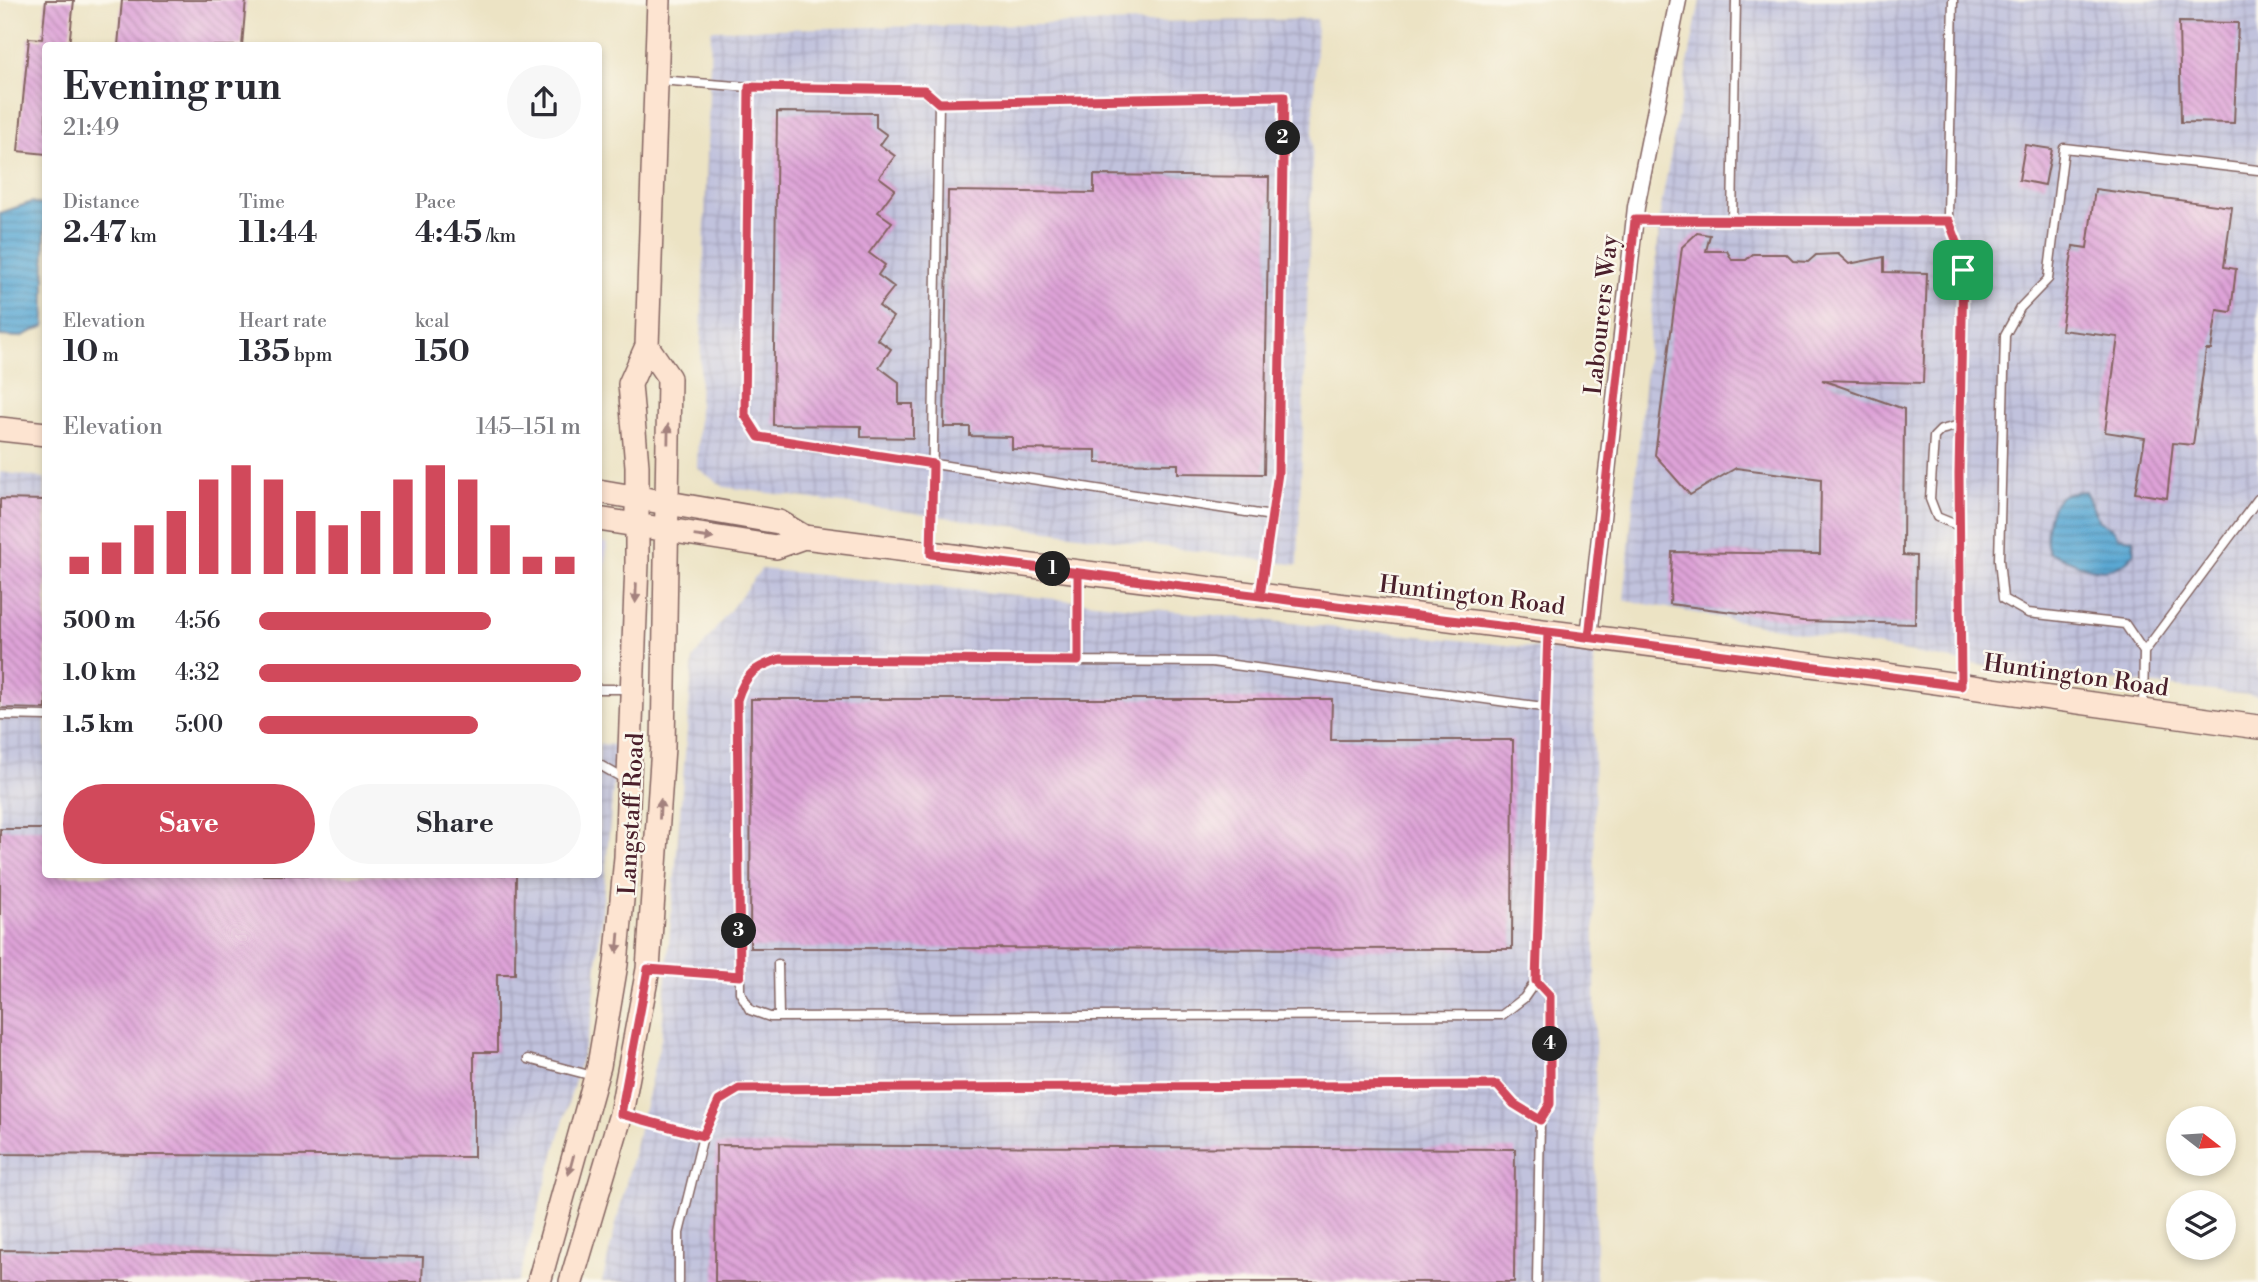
<!DOCTYPE html>
<meta charset="utf-8">
<style>
body{margin:0;font-family:"Libre Bodoni",serif;background:#f7f7f7;color:#2b2b33;height:100vh;display:flex;flex-direction:column;font-size:26px;white-space:nowrap}
*{box-sizing:border-box;margin:0}
p{font-size:23px;color:#7c7c81}
.icon{flex:none;width:38px;height:38px;fill:none;stroke:currentColor;stroke-width:2;stroke-linecap:round;stroke-linejoin:round}
.map{position:relative;flex:1;overflow:hidden}
.panel{position:absolute;left:42px;top:42px;width:560px;height:836px;display:flex;flex-direction:column;background:#fff;border-radius:7px;box-shadow:0 4px 10px #0003}
.panel>*{flex:none}
.needle{width:46px;rotate:107deg}
.tools{position:absolute;left:2166px;top:1106px;display:grid;gap:14px}
.tools a{display:grid;place-items:center;width:70px;height:70px;border-radius:50%;background:#fff;box-shadow:0 4px 10px #0003;font-size:35px}
.pin{position:absolute;display:grid;place-items:center;width:60px;height:60px;color:#fff;margin:-30px;border-radius:14px;box-shadow:0 4px 10px #0006}
.km{position:absolute;width:35px;height:35px;margin:-18px;border-radius:50%;background:#222;color:#fff;font-size:19px;line-height:35px;text-align:center}
.round{display:grid;place-items:center;flex:none;width:74px;height:74px;border-radius:37px;background:#f7f7f7}
.summary{display:flex;align-items:center;justify-content:space-between;height:119px;padding:0 21px}
h1{font-size:38px;font-weight:700;line-height:52px}
.stats{display:grid;grid-template-columns:repeat(3,1fr);gap:10px;height:119px;padding:7px 21px}
.stats div{display:grid;align-content:center}
.stats b{font-size:30px;font-weight:700}
.stats small{font-size:19px;font-weight:400}
.stats p{font-size:19px}
.chart{height:196px;padding:14px 21px}
.chart p{display:flex;justify-content:space-between}
.chart svg{width:100%;height:126px;margin-top:7px;stroke:#d1495b;stroke-width:6}
.cta{display:flex;gap:14px;margin-top:auto;padding:14px 21px}
.cta a{flex:1;height:80px;border-radius:42px;background:#d1495b;color:#fff;font-size:28px;font-weight:700;line-height:80px;text-align:center}
.cta a+a{background:#f7f7f7;color:#2b2b33}
ul{padding:0 21px;list-style:none;font-size:23px}
li{display:grid;grid-template-columns:112px 84px 1fr;align-items:center;height:52px}
li i{height:18px;border-radius:9px;background:#d1495b}
.map>svg:first-child{display:block}
.built{fill:#dbd6f7}
.industrial{fill:url(#industrial-grid)}
.water{fill:url(#water-rules);stroke:#52647f;stroke-width:2}
.building{fill:url(#building-back-hatch)}
.lines{fill:none;stroke-linecap:round;stroke-linejoin:round}
.lane-casing{stroke:#836461;stroke-width:11}
.street-casing{stroke:#836461;stroke-width:19}
.secondary-casing{stroke:#836461;stroke-width:26}
.lane{stroke:#fff;stroke-width:8}
.street{stroke:#fff;stroke-width:16}
.secondary{stroke:#fde4d1;stroke-width:23}
.oneway{fill:#a4827e}
.route-casing{stroke:#fff;stroke-width:14}
.route{stroke:#d1495b;stroke-width:9}
.labels{text-anchor:middle;dominant-baseline:central;stroke-width:5;stroke-linejoin:round;paint-order:stroke}
.street-label{font-size:24px;fill:#4a1f2b;stroke:#fbf7ec}
</style>
<div class="map">
<svg width="2258" height="1282" viewBox="0 0 2258 1282">
<defs>
<pattern id="industrial-grid" width="8" height="8" patternUnits="userSpaceOnUse" patternTransform="scale(1.75)"><rect width="8" height="8" fill="#c1c2dd"/><path d="M0 4h8M4 0v8" fill="none" stroke="#a7a6be"/></pattern>
<pattern id="water-rules" width="6" height="5" patternUnits="userSpaceOnUse" patternTransform="scale(1.75)"><rect width="6" height="5" fill="#5aa8d3"/><path d="M0 2.5h6" fill="none" stroke="#4c88ab"/></pattern>
<pattern id="building-back-hatch" width="6" height="6" patternUnits="userSpaceOnUse" patternTransform="scale(1.75)"><rect width="6" height="6" fill="#dea3d8"/><path d="M-1 5l2 2M0 0l6 6M5-1l2 2" fill="none" stroke="#b684af"/></pattern>
</defs>
<rect width="100%" height="100%" fill="#fbf7ec"/>
<filter id="ink" filterUnits="userSpaceOnUse"><feTurbulence type="fractalNoise" baseFrequency=".0143" numOctaves="2"/><feDisplacementMap in="SourceGraphic" scale="14" xChannelSelector="R" yChannelSelector="G"/><feConvolveMatrix kernelMatrix="1 2 1 2 8 2 1 2 1" color-interpolation-filters="sRGB"/></filter>
<filter id="wash" filterUnits="userSpaceOnUse"><feTurbulence type="fractalNoise" baseFrequency=".00686" numOctaves="4" result="noise"/><feDisplacementMap in="SourceGraphic" scale="28" xChannelSelector="R" yChannelSelector="G"/><feGaussianBlur stdDeviation="1.57" result="paint"/><feColorMatrix in="noise" values="0 0 0 0 0 0 0 0 0 0 0 0 0 0 0 0 0 1.4 0 .05"/><feComposite in="paint" operator="in"/></filter>
<g filter="url(#wash)">
<rect width="100%" height="100%" fill="#ece3c4"/>
<path class="built" d="M599 542 607 543 599 669 598 542Z"/>
<path class="industrial" d="M1700 0H2258V696L1990 667 1624 600 1662 200Z
M1317 19 1298 565 724 487 697 468 711 30Z
M0 472 45 478 46 875H598L599 744 617 745 592 1020 518 1282H0Z
M761 569 1594 654 1596 1282H602L661 1039 693 659Z"/>
<path class="water" d="M32 202 45 206V326L20 337 0 336V213Z
M2085 491 2099 521 2112 528 2119 537 2133 539 2135 552C2112 585 2079 564 2049 552 2043 538 2048 504 2063 495 2069 491 2078 492 2085 491Z"/>
<g id="blocks">
<path class="building" d="M46 0H74L69 46H46V154L18 151 29 38 42 39Z
M122 0H246L242 46H118Z
M2179 22 2238 23 2234 123 2181 122Z
M777 112 876 113V127L887 135 880 145 895 156 879 177 895 189 878 212 892 222 869 253 885 265 878 275 894 287 879 306 893 317 877 339 891 349 879 367 899 382V404H913V438L861 437V426L773 425Z
M2025 145 2052 149 2045 185 2019 180Z
M1094 175 1269 177 1264 474 1178 473V464L1096 463V450L1012 449V437L970 436V427H944L948 191 1094 193Z
M2095 189 2232 207 2224 267 2236 269 2231 312 2217 310 2211 350H2206L2193 445 2173 443 2167 498 2135 493 2145 438 2105 432 2118 337 2061 330 2073 246 2087 248Z
M1697 233 1710 235 1706 251H1727L1732 260H1746L1753 254H1786L1793 261 1808 262 1816 255 1838 254 1849 264 1884 257V272L1927 273 1923 383 1822 380 1904 409 1903 555 1916 556 1915 624 1803 621 1670 604 1672 552 1820 554 1821 479 1736 468 1690 495 1655 455 1682 247Z
M0 499 46 500V709L0 708Z
M751 699H1332L1331 740H1513L1512 949 750 948Z
M0 829H46V875H516L515 974H497V1052H474V1157L0 1154Z
M716 1145 1515 1149 1514 1282H715Z
M0 1250 423 1257 422 1282H0Z"/>
</g>
</g>
<g filter="url(#ink)">
<use href="#blocks" fill-opacity="0" stroke="#836461" stroke-width="2"/>
<g class="lines">
<g class="lane-casing">
<path id="lane" d="M1953 0 1948 215 1960 250 1963 270 1959 474 1961 683
M659 80 749 87 924 90 939 103 931 551
M749 87 745 415 759 437 1272 516
M939 103 1284 96 1278 473 1260 593
M1635 221H1949
M1732 221 1736 0
M1959 526 1937 517 1930 499 1934 437 1941 430 1960 425
M2144 652 2258 499
M1078 661V576
M598 689H630
M2143 711 2144 652 2125 624 2028 613 2003 599 1999 560 2005 335 2020 308 2048 279 2064 148 2258 170
M0 715 46 716
M598 764 626 780
M778 964 779 1017
M652 969 740 976
M1536 981 1524 998 1502 1015 770 1017 750 1010 740 992 737 700C745 674 755 667 781 659L1212 662 1543 707
M528 1059 593 1076
M624 1115 703 1136 679 1233V1282
M703 1136 719 1101 739 1089 1497 1085 1514 1104 1540 1120
M1537 1282 1540 1120 1550 1104V996L1536 981 1548 632"/>
</g>
<g class="street-casing">
<path id="street" d="M1589 637 1636 207 1678 0"/>
</g>
<g class="secondary-casing">
<path id="secondary" d="M0 429 46 434
M598 491 779 522 804 537 1850 670 2258 727
M598 519 776 547 804 537
M539 1282 599 1066 616 964 626 857 637 563V466L630 384 647 346 659 0
M571 1282 621 1114 648 969 663 747 669 378 647 346"/>
</g>
<use href="#lane" class="lane"/>
<use href="#street" class="street"/>
<use href="#secondary" class="secondary"/>
</g>
<defs><path id="oneway-solid" d="M-6-.8H1V-3.2L6.5 0L1 3.2V.8H-6Z" transform="scale(1.75)"/></defs>
<g class="oneway">
<use href="#oneway-solid" transform="translate(668 434) rotate(-89)"/>
<use href="#oneway-solid" transform="translate(704 537) rotate(8)"/>
<use href="#oneway-solid" transform="translate(636 593) rotate(92)"/>
<use href="#oneway-solid" transform="translate(660 809) rotate(-87)"/>
<use href="#oneway-solid" transform="translate(618 943) rotate(95)"/>
<use href="#oneway-solid" transform="translate(571 1165) rotate(105)"/>
</g>
</g>
<g class="lines" filter="url(#ink)">
<g class="route-casing">
<path id="route" d="M1963 270 1960 250 1949 221 1635 220 1589 637 1288 600 1260 596C1150 582 1040 568 931 554L933 464 759 437 745 415 749 87 924 90 939 103 1284 96 1278 473 1260 596 1078 573V661L780 659C755 667 745 674 737 700L740 976 648 969 621 1114 703 1136 719 1101 739 1089 1497 1085 1514 1104 1540 1120 1550 1104V996L1536 981 1548 632 1961 686 1959 474 1963 270"/>
</g>
<use href="#route" class="route"/>
</g>
<g class="labels">
<g class="street-label">
<text transform="translate(1602 315) rotate(-84)">Labourers Way</text>
<text transform="translate(1472 596) rotate(7)">Huntington Road</text>
<text transform="translate(2076 676) rotate(8)">Huntington Road</text>
<text transform="translate(632 814) rotate(-87)">Langstaff Road</text>
</g>
</g>
</svg>
<div class="tools">
<a><svg class="needle" viewBox="-14 -14 28 28"><path d="M0-13l5 13h-10z" fill="#e53935"/><path d="M0 13l5-13h-10z" fill="#7c7c81"/></svg></a>
<a><svg class="icon" aria-label="layers" viewBox="0 0 24 24"><path d="M12 4l9 5-9 5-9-5zM3 14l9 5 9-5"/></svg></a>
</div>
<div class="pin" style="left:1963px;top:270px;background:#1e9e55"><svg class="icon" aria-label="arrive" viewBox="0 0 24 24"><path d="M6 21V4h12l-3 4 3 4H6"/></svg></div>
<b class="km" style="left:1053px;top:569px">1</b>
<b class="km" style="left:1283px;top:138px">2</b>
<b class="km" style="left:739px;top:931px">3</b>
<b class="km" style="left:1550px;top:1044px">4</b>
<section class="panel">
<div class="summary"><div><h1>Evening run</h1><p>21:49</p></div><a class="round"><svg class="icon" aria-label="share" viewBox="0 0 24 24"><path d="M12 15V3M7 8l5-5 5 5M5 13v7h14v-7"/></svg></a></div>
<div class="stats">
<div><p>Distance</p><b>2.47<small> km</small></b></div>
<div><p>Time</p><b>11:44</b></div>
<div><p>Pace</p><b>4:45<small> /km</small></b></div>
</div>
<div class="stats">
<div><p>Elevation</p><b>10<small> m</small></b></div>
<div><p>Heart rate</p><b>135<small> bpm</small></b></div>
<div><p>kcal</p><b>150</b></div>
</div>
<div class="chart"><p><span>Elevation</span>145–151 m</p>
<svg viewBox="0 0 160 44" preserveAspectRatio="none"><path d="M5 44V38M15 44V33M25 44V27M35 44V22M45 44V11M55 44V6M65 44V11M75 44V22M85 44V27M95 44V22M105 44V11M115 44V6M125 44V11M135 44V27M145 44V38M155 44V38"/></svg>
</div>
<ul>
<li><b>500 m</b>4:56<i style="width:72%"></i></li>
<li><b>1.0 km</b>4:32<i style="width:100%"></i></li>
<li><b>1.5 km</b>5:00<i style="width:68%"></i></li>
</ul>
<div class="cta"><a>Save</a><a>Share</a></div>
</section>
</div>
